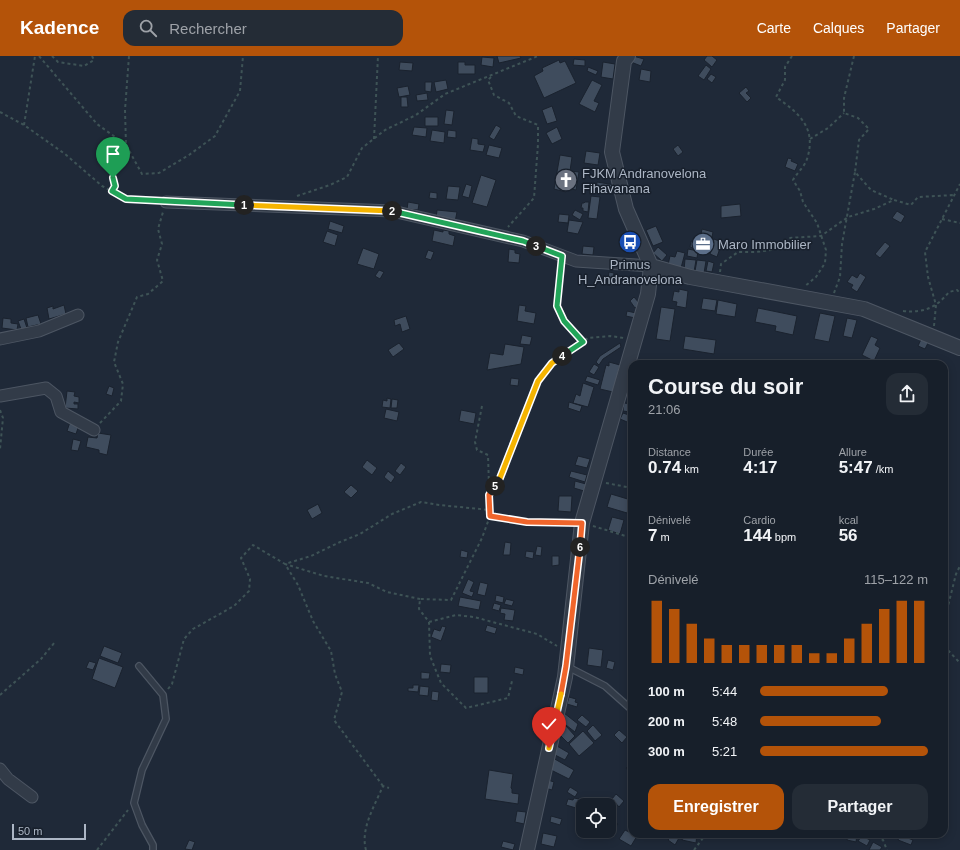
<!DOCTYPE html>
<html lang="fr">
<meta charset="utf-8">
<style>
body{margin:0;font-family:Arial,sans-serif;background:#242c36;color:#f1f3f6;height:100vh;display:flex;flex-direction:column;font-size:15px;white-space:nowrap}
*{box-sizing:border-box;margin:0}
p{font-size:13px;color:#9ea2a8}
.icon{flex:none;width:22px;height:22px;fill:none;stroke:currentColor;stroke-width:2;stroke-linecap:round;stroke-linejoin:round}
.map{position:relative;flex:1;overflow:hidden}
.drawer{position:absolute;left:628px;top:304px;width:320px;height:478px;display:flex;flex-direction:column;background:#171f2a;border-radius:12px;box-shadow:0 2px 10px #0003,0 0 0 1px #363d47}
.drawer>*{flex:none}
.controls{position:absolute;left:576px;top:742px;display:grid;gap:8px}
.controls a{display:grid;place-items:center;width:40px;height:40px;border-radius:8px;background:#171f2a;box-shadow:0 2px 10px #0003,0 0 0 1px #363d47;font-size:20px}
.scale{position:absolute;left:12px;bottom:10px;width:74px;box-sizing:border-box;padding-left:4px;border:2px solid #acb6c5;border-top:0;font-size:11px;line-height:14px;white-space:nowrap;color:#acb6c5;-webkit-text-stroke:3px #18202c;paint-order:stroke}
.pin{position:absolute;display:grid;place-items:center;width:34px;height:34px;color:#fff;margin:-41px -17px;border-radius:50% 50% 50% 0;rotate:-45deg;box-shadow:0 0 4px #0007}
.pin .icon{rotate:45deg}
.km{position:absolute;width:20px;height:20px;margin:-10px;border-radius:50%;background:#222;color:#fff;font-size:11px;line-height:20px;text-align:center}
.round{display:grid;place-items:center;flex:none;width:42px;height:42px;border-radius:12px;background:#242c36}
.head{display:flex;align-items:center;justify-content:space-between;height:68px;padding:0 20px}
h1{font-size:22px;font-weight:700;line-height:30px}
.metrics{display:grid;grid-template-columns:repeat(3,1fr);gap:6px;height:68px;padding:4px 20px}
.metrics div{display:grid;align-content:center}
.metrics b{font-size:17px;font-weight:700}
.metrics small{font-size:11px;font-weight:400}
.metrics p{font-size:11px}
.chart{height:112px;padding:8px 20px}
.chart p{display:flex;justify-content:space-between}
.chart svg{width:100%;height:72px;margin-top:4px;stroke:#b45309;stroke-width:6}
.cta{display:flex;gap:8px;margin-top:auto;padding:8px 20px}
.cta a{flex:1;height:46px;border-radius:12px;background:#b45309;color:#fff;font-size:16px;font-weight:700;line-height:46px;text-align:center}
.cta a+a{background:#242c36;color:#f1f3f6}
ul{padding:0 20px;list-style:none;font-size:13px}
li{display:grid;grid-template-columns:64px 48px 1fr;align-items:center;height:30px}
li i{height:10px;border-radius:5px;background:#b45309}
header{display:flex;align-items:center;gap:24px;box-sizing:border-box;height:56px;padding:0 20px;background:#b45309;color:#fff}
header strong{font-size:19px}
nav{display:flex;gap:22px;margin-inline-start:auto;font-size:14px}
.search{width:280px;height:36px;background:#242c36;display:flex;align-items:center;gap:10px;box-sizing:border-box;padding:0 14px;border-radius:12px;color:#9ea2a8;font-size:15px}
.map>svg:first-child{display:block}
.building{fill:#3f4c5d;stroke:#1a222e}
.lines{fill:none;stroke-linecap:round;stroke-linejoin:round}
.service-casing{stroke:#4d5663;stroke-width:8}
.minor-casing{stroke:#4d5663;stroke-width:13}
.tertiary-casing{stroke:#4d5663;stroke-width:16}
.path{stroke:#3e5356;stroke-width:2;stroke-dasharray:3 3;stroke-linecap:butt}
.service{stroke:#323b48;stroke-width:5.5}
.minor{stroke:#323b48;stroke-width:11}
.tertiary{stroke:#323b48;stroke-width:14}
.split-1-casing{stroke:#fff;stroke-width:8}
.split-2-casing{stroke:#fff;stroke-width:8}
.split-3-casing{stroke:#fff;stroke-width:8}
.split-4-casing{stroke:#fff;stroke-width:8}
.split-5-casing{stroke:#fff;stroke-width:8}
.split-6-casing{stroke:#fff;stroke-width:8}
.split-7-casing{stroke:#fff;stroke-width:8}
.split-8-casing{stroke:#fff;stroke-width:8}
.split-1{stroke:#22a559;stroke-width:5}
.split-2{stroke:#f5b400;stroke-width:5}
.split-3{stroke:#22a559;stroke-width:5}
.split-4{stroke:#22a559;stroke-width:5}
.split-5{stroke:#f5b400;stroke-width:5}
.split-6{stroke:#f0652b;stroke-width:5}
.split-7{stroke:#f0652b;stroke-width:5}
.split-8{stroke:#f5b400;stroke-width:5}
.labels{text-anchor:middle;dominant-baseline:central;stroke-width:3;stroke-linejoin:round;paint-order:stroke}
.poi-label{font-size:13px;fill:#acb6c5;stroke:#18202c;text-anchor:start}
</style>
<header>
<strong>Kadence</strong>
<div class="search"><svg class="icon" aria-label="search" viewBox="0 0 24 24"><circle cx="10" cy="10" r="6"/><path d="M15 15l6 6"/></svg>Rechercher</div>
<nav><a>Carte</a><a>Calques</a><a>Partager</a></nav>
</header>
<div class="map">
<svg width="960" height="794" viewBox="0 0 960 794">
<rect width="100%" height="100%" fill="#1f2938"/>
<path class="building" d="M497 0H520L521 2 499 7Z
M633 0 644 3 641 10 631 6Z
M707 0H712L717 4 712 11 704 4Z
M482 1 494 2 493 11 481 9Z
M574 3 585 4V10L573 9Z
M559 4 560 7 565 5 576 27 544 42 534 20 543 15 542 12Z
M400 6 413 7 412 15 399 14Z
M458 6H465V9H475V18H458Z
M603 6 615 8 613 23 601 21Z
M706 9 711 13 704 24 698 20Z
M588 11 598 15 596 19 587 15Z
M641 13 651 15 650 26 639 24Z
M711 18 716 21 712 27 707 23Z
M446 24 448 33 436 36 434 26Z
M592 24 602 29 594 45 599 47 595 56 579 48Z
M425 26H432L431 36 425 35Z
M408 30 410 39 399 41 397 32Z
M746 31 749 35 746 37 751 42 747 46 739 37Z
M427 37 428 44 417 45 416 39Z
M401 41H407L408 51H401Z
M552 50 557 65 547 68 542 54Z
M446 54 454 55 452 69 444 68Z
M425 61H438V70H425Z
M496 69 501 72 494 84 489 81Z
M414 71 427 72 426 81 412 79Z
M557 71 562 83 552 88 546 77Z
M432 74 445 76 444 87 430 85Z
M448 74 456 75V82L447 81Z
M472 82 478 83V88L485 89 483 96 470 94Z
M489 89 502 92 499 102 486 99Z
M678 89 683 96 678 100 673 93Z
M586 95 600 97 598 109 584 107Z
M560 99 572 101 570 115 579 116 576 134 567 132 566 136 554 133Z
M788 102 792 103 791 105 798 108 795 115 785 111Z
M481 119 496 124 487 151 472 147Z
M597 126 615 129 613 138 596 136Z
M466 128 472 130 469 142 462 140Z
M448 130 460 131 458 144 446 143Z
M430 136 437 137V143L429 142Z
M591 140 600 141 597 163 588 162Z
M408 146 419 148 418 154 407 153Z
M585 146H589L588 156 583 155V152H581L582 147H584Z
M740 148 741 160 721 162V150Z
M437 154 457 156 455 166 436 163Z
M575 154 583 158 580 164 572 159Z
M897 155 905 160 901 167 892 162Z
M559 158 569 159 568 167 558 166Z
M569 164 583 166 578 178 567 176Z
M330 165 344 170 342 177 328 173Z
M656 170 663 186 653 190 646 174Z
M702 173 713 176 711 186 700 184Z
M434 174 443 176V174L449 175V178L455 180 453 190 432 185Z
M327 175 338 179 335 190 323 186Z
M714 183 722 186 717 201 710 198Z
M691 185 700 188 698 193 690 191Z
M885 186 890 190 880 202 875 198Z
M583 190 594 191 593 199 582 198Z
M658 191 667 199 662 205 653 197Z
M363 192 379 198 374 213 357 208Z
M509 193 515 194V197L520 198 519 207 508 206Z
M688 193 698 195 697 202 687 200Z
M428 194 434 196 431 204 425 202Z
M677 195 685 197 681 212 668 209 670 200 675 201Z
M685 203 696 204 694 216 684 214Z
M697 204 706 205 704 217 695 215Z
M708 205 714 207 712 216 706 215Z
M379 214 384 216 380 223 375 220Z
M609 216 614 217 612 230 607 229Z
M860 217 866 221 857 236 851 232 853 229 847 226 852 219 857 222Z
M679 233 688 235 686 252 676 250 677 246 672 245 674 235 679 236Z
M634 241 640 248 635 252 630 245Z
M703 242 717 244 715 255 701 253Z
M718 244 737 248 735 261 716 258Z
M64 249 66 258 49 263 47 252 53 250V253Z
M519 249 526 250 525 255 536 257 534 268 517 265Z
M661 251 675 253 670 285 656 283Z
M758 252 797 260 793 279 775 275 776 270 755 266Z
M627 255 636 257 635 262 626 260Z
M820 257 835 260 829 286 814 283Z
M38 259 41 268 28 271 26 262Z
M406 260 410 273 402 276 400 268 395 270 394 264Z
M3 262 11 263V267L18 268 17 274 2 272Z
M847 262 857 264 852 282 843 280Z
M24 263 27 272 21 273 18 265Z
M522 279 532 281 530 289 520 288Z
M685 280 716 284 714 298 683 293Z
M871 280 878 283 875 289 880 292 874 305 862 299Z
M922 281 929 285 925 293 918 290Z
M399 287 404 293 393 301 388 294Z
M620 287 621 291 603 303 599 309 596 306 600 300Z
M505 288 524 291 521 308 487 314 490 297 503 299Z
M609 306 620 309 613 336 600 333 606 309 609 310Z
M594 308 599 311 594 319 589 316Z
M587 320 600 324 598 329 585 325Z
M511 322 519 323 518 330 510 329Z
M583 327 594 331 588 351 573 347 576 338 580 340Z
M109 330 114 332 112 340 106 338Z
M67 335 75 336 74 340 79 341V347L74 346V348H78V353L65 352Z
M387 342 391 343 390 352 382 351 383 344 387 345Z
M392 343 398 344 397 352H391Z
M569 346 582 350 580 356 568 352Z
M624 347 632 348 630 356 623 355Z
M386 353 399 356 397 365 384 362Z
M461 354 476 357 474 368 459 365Z
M623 357 632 360V368L620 363Z
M70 366 79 369 76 378 67 375Z
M98 377 111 379 107 399 99 397V394L86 391 88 381 97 382Z
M73 383 81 385 78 395 71 394Z
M578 400 590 403 587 412 575 409Z
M367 404 377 412 372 419 362 411Z
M401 407 406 411 400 419 395 415Z
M388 415 395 421 391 427 384 421Z
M571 415 587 419 585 426 569 421Z
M575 425 586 428 584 435 574 432Z
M351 429 358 435 351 442 344 436Z
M611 438 631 444 627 457 607 451Z
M559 440H572L571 456 558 455Z
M318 448 322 457 312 463 307 454Z
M612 461 624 464 620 478 608 474Z
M505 486 511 487 510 499H503Z
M537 490 542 491 541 500 535 499Z
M461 494 468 496 467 502 460 501Z
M526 495 534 496 533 503 525 501Z
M552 500H559V509L552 510Z
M468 523 474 526 470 535 474 536 472 541 462 537Z
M480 526 488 528 485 540 477 538Z
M496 539 504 541 503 547 495 545Z
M460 541 481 545 479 554 458 550Z
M506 543 514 545 512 550 504 548Z
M494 547 501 549 499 555 492 553Z
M501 552 515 554 513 565 504 564 505 558 500 557Z
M487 569 497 572 495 578 485 575Z
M442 570 446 571 441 585 431 581 434 573 440 575Z
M104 590 122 597 118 607 100 600Z
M589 592 603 594 601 611 587 609Z
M99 602 123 611 115 632 92 623Z
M608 604 615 606 613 614 606 612Z
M89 605 96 607 93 614 86 612Z
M441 608 451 609 450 617 440 616Z
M515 611 524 613 523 619 514 617Z
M421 616 430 617 429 623H421Z
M474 621H488V637H474Z
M413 629H419L418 636 408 635V632H413Z
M420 630 429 631 428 640 419 639Z
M432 635 439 636 438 645 431 644Z
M569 641 576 643 575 646 578 647 577 651 567 648Z
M564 657 578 668 575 676 562 666Z
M582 659 590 666 586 671 577 664Z
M593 669 602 679 595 685 587 675Z
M566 670 575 680 568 687 559 678Z
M619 674 627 681 622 687 614 679Z
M583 675 594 687 579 700 569 688Z
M557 690 569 697 565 704 553 698Z
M553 702 574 714 569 723 551 714Z
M632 702V719L626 712 631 707 629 704Z
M489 714 513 718 511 732 512 733V737L519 738 518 748 485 743Z
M548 724 554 726 552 734 545 732Z
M570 731 578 736 575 741 567 736Z
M616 738 624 745 619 751 612 743Z
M574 742 579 743 576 752 566 749 568 743 573 744Z
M517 755 526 756 524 768 515 766Z
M551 760 562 763 560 769 550 766Z
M609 761 618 768 613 774 609 771Z
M625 774 637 780 631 790 619 783Z
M543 777 557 780 554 791 541 788Z
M673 778 679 782 675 789 668 784Z
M684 778H697L696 787 682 784Z
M784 778H798V782L784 780Z
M848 778 857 779 856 786 847 784Z
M900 779 913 784 911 789 898 784Z
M862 780 870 784 867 790 858 785Z
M189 784 195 786 192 794 185 793Z
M503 785 515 788 513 794 501 791Z
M873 786 882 791 880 794H869Z"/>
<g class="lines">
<g class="service-casing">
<path id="service" d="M139 610 163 639 166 663 142 714 134 747 142 769 153 789V794
M566 610 605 630 632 654"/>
</g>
<g class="minor-casing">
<path id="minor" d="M166 146 392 155 523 185 576 205 651 210
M0 283 39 275 78 259
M0 340 46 332 56 340 61 356 94 374
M0 713 8 723 32 741"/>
</g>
<g class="tertiary-casing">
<path id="tertiary" d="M651 210 690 221 864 253 960 292
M527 794 565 621 582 467 648 238 651 210 626 153 612 96 624 5 628 0"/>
</g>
<path class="path" d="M39 0 97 68 126 89 142 118 159 117 189 99 215 80 240 35 243 0
M52 0 58 6 84 10 94 4 92 0
M792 0 785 11V24L776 41C799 57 817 72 807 103 805 110 797 117 793 124L800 135 803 146 817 167 826 194 825 207 816 221 804 231
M854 0 844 42V57L858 62 869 73 859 84 855 116 871 134 894 144
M491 21 488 24 494 39 509 47 516 60 538 69V88L534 142 508 171
M0 56 24 69 65 98 102 130 126 143 157 145
M24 69 35 0
M374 83 378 0
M810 83 828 72 844 57
M112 135 115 130 112 109 122 99 126 89 125 54 129 0
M297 140 330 129 347 121 362 92 385 74 416 59 445 38 538 0
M942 163 960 167
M561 210 557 250 564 265 583 286
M720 216 721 208 738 196H756L771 194 789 182 821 180 848 161 874 153 894 144 911 149 918 141 954 139
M834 237 840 221 842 188 855 116
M903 255C924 257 936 252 949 236L957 234 960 237
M934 270 936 249 928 221 925 196 960 128
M482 350 475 386 477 394 488 399 490 460 527 466 571 467
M0 354 3 362 0 393
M100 367 121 345 123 328 114 306 118 286 137 241 148 238 163 225 157 204 162 188 158 173 163 156
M606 427 632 432
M490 438 500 422 538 325 552 307 588 282 610 280 624 282
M490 460 482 482 451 544 420 543 419 553 429 566 430 600 441 627 466 652 508 642 512 625
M593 470 632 482
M429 566 456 559 474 561 537 578 557 590
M944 566 956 518 960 510
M944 590 960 607
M168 633 172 628 184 583 193 573 234 550 249 535 250 523 241 502 253 489 285 508 311 500 340 486 360 478 392 458 421 446 439 449 490 454
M0 639 41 603 55 586
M383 730 334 664 342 636 335 618 331 595 313 565 298 529 285 508 324 520 368 527 387 536 420 543
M871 778 883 784 887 794
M97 794 128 754
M366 794C360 773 375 749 383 730L389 732
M694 794 706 778"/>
<use href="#service" class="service"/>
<use href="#minor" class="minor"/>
<use href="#tertiary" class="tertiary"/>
</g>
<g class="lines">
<g class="split-1-casing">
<path id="split-1" d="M113 122 115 130 112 135 126 143 244 149"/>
</g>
<g class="split-2-casing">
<path id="split-2" d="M244 149 392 155"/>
</g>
<g class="split-3-casing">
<path id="split-3" d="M392 155 523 185 536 190"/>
</g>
<g class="split-4-casing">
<path id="split-4" d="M536 190 562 200 557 250 564 265 583 286 562 300"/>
</g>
<g class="split-5-casing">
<path id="split-5" d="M495 430 500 422 538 325 552 307 562 300"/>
</g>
<g class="split-6-casing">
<path id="split-6" d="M495 430 489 439 490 460 527 466 582 467 580 491"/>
</g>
<g class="split-7-casing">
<path id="split-7" d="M561 638 566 610 580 491"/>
</g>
<g class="split-8-casing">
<path id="split-8" d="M549 692 561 638"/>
</g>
<use href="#split-1" class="split-1"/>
<use href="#split-2" class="split-2"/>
<use href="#split-3" class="split-3"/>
<use href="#split-4" class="split-4"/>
<use href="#split-5" class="split-5"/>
<use href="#split-6" class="split-6"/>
<use href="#split-7" class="split-7"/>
<use href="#split-8" class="split-8"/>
</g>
<defs>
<g id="church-disc" transform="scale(1.15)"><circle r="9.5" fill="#6b7280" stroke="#18202c"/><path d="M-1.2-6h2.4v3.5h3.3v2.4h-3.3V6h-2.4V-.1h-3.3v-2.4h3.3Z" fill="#fff"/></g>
<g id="bus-disc" transform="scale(1.15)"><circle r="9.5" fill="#1a4fb4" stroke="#18202c"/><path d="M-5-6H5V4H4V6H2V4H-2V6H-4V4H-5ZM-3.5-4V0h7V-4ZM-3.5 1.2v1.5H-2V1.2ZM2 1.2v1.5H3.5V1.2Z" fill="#fff"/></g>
<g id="office-disc" transform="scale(1.15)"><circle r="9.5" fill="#5c6f8a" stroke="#18202c"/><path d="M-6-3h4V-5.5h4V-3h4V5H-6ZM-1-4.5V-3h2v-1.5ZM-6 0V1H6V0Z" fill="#fff"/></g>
</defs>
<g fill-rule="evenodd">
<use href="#church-disc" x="566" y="124"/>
<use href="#bus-disc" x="630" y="186"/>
<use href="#office-disc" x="703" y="188"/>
</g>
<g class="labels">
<g class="poi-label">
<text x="582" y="117">FJKM Andranovelona<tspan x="582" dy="15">Fihavanana</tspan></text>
<text x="718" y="188">Maro Immobilier</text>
<text x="630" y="208" text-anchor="middle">Primus<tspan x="630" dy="15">H_Andranovelona</tspan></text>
</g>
</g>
</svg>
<div class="controls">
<a><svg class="icon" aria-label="locate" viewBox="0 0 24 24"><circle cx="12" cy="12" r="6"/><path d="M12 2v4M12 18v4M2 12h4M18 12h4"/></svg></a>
</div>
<div class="scale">50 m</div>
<div class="pin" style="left:113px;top:122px;background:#1e9e55"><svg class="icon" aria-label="arrive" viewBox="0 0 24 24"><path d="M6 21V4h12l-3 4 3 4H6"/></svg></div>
<div class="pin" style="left:549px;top:692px;background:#d93025"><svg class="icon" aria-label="check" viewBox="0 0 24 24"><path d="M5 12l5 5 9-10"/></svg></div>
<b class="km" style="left:244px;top:149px">1</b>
<b class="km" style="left:392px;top:155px">2</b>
<b class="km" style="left:536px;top:190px">3</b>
<b class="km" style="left:562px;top:300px">4</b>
<b class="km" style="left:495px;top:430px">5</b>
<b class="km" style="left:580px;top:491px">6</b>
<section class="drawer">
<div class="head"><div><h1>Course du soir</h1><p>21:06</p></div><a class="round"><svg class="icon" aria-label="share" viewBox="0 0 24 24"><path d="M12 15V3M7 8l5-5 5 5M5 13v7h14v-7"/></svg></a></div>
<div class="metrics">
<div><p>Distance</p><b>0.74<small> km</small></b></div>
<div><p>Durée</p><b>4:17</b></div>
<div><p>Allure</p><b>5:47<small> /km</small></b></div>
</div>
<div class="metrics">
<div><p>Dénivelé</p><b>7<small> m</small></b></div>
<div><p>Cardio</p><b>144<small> bpm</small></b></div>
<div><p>kcal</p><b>56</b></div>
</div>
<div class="chart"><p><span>Dénivelé</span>115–122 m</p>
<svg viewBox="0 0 160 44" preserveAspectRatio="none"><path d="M5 44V6M15 44V11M25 44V20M35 44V29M45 44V33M55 44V33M65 44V33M75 44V33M85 44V33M95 44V38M105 44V38M115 44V29M125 44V20M135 44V11M145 44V6M155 44V6"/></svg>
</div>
<ul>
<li><b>100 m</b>5:44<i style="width:76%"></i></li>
<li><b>200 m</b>5:48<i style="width:72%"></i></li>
<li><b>300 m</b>5:21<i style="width:100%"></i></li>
</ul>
<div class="cta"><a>Enregistrer</a><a>Partager</a></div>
</section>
</div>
